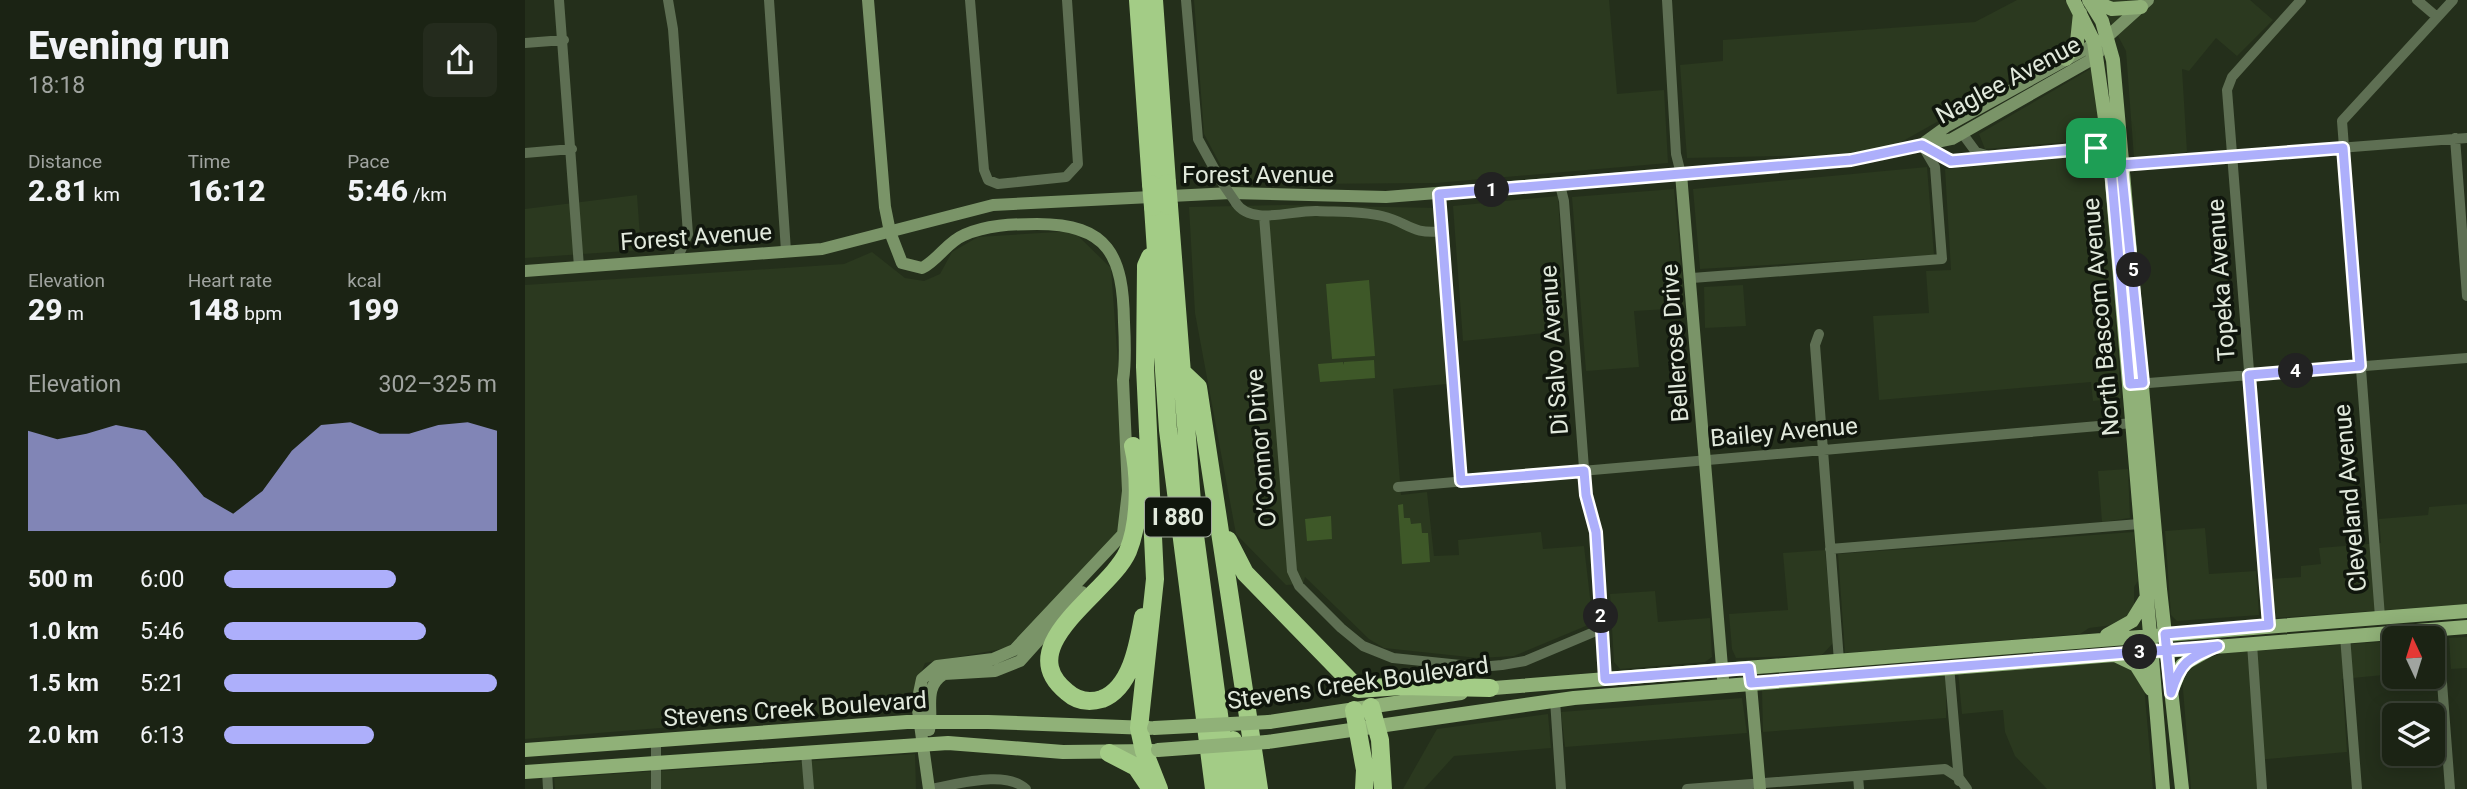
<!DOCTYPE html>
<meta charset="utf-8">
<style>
body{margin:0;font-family:Roboto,sans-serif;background:#242b1d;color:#f1f3f6;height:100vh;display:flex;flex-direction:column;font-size:26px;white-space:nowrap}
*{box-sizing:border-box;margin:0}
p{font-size:23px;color:#a0a4a0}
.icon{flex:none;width:38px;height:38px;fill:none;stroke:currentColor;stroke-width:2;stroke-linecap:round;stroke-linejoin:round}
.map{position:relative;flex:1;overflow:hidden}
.drawer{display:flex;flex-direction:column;background:#1b2314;width:525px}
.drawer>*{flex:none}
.needle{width:46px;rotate:356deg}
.controls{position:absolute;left:1857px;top:626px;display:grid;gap:14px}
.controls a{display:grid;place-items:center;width:63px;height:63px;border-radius:10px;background:#1b2314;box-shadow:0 4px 18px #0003,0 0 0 2px #394034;font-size:35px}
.pin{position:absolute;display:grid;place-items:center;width:60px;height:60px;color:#fff;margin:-30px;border-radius:14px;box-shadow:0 4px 10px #0006}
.km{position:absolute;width:35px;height:35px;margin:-18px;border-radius:50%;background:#222;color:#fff;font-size:19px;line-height:35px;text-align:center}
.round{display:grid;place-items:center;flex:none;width:74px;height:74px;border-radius:10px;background:#242b1d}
.overview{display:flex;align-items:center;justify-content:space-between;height:119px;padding:0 28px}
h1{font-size:38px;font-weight:800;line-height:52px}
.metrics{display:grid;grid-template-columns:repeat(3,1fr);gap:10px;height:119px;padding:7px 28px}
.metrics div{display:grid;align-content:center}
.metrics b{font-size:30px;font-weight:800}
.metrics small{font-size:19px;font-weight:400}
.metrics p{font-size:19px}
.chart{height:196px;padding:14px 28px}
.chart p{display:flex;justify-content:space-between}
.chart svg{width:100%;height:126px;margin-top:7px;fill:#adaffb;opacity:.7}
ul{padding:0 28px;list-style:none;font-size:23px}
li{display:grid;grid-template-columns:112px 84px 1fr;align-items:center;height:52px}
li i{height:18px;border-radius:9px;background:#adaffb}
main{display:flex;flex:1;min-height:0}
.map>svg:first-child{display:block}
.built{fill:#2b391f}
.green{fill:#3e5828}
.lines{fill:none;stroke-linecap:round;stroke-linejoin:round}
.street{stroke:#5e6f53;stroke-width:10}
.secondary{stroke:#7a9468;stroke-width:12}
.primary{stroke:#90b178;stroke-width:14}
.highway{stroke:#a3cc86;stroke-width:18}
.street-bridge{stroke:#5e6f53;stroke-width:10}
.primary-bridge{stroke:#90b178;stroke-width:14}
.highway-bridge{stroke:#a3cc86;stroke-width:18}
.route-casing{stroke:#fff;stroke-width:14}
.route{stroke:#adaffb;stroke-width:9}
.labels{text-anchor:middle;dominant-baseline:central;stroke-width:7;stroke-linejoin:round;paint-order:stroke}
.shield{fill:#10160d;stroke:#a2aa9e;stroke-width:2}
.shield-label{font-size:23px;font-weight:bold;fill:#e1e9dc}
.street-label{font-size:24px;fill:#e1e9dc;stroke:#10160d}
</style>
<main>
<section class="drawer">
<div class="overview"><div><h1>Evening run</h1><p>18:18</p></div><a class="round"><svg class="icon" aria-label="share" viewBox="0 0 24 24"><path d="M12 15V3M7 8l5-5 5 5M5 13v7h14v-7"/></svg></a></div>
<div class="metrics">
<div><p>Distance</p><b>2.81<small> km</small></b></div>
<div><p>Time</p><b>16:12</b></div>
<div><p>Pace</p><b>5:46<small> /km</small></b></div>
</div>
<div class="metrics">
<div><p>Elevation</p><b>29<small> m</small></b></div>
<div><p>Heart rate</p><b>148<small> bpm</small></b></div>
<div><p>kcal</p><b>199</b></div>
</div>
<div class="chart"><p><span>Elevation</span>302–325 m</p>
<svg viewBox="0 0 160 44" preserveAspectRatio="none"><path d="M0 44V9L10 12L20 10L30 7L40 9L50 20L60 32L70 38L80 30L90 16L100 7L110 6L120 10L130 10L140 7L150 6L160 9V44z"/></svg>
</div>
<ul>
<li><b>500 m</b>6:00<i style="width:63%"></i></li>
<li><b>1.0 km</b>5:46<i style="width:74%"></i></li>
<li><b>1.5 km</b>5:21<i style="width:100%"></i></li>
<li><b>2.0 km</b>6:13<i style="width:55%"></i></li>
</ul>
</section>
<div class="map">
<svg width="1942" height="789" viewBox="0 0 1942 789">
<rect width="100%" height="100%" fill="#242f1b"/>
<path class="built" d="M669 0H1084L1092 94 1139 90 1143 163 911 183 773 184 704 181 679 134Z
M1492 0H1540L1551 19 1545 47 1355 154 1162 158 1155 65 1198 61V40L1450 22Z
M1574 0H1725L1748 20 1712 56 1691 38 1664 71 1657 69 1662 152 1609 158 1601 51Z
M1567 68 1576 139 1460 149 1454 134Z
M1579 154 1596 398 1568 401 1566 382 1354 400 1348 316 1404 313 1401 271 1426 270 1420 169Z
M1402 167 1409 255 1175 269 1168 189Z
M1149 189 1160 308 1109 311 1114 367 1061 371 1047 197Z
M112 195 116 250 0 258V209Z
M1033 196 1041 331 938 341 928 206Z
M759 205 914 208 922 384 868 389 876 495 902 492 909 556 934 555 933 540 1016 532 1018 549 1059 546 1068 623 989 656 953 658 859 648 844 639 780 577 778 584 761 585 711 534 670 313 664 207Z
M548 231 586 268 604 515 594 534 482 648 400 663 382 708 0 739V285L319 264 347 252 380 278 399 281 415 274 427 252 453 237Z
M1218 285 1221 326 1180 328 1179 287Z
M1603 469 1605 518 1577 522 1573 471Z
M1942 504V604L1750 618 1746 579 1776 577V566L1796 564 1794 548 1856 543 1854 519 1903 515 1904 507Z
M1680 528 1684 574 1731 571 1734 615 1652 621 1646 615 1640 531Z
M1609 532 1613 581 1609 587V609L1596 624 1564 628 1555 634 1320 653 1313 554Z
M1300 550 1308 643 1297 655 1211 658 1207 649 1204 614 1263 610 1258 553Z
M1130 591 1133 622 1185 618 1187 657 1180 662 1095 669 1089 662 1085 594Z
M1942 637V668L1926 669 1924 638Z
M1869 641V674L1817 679 1822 752 1731 760 1733 789H1666L1658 689V678L1664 667 1674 660 1700 653Z
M1594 662 1608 671 1619 685 1628 789H1522L1490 756 1480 732 1478 710 1437 714 1433 672Z
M1421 676V718L1238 732 1237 690Z
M1217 698 1222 733 1040 747 1036 712Z
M1023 714 1026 748 929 756 899 789H878L912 729Z
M390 754 391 789H30L29 778Z"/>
<path class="green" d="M844 280 850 356 807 359 801 284Z
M849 360 850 378 795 382 793 364 818 362 819 365V362Z
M878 504 879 518H885L886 524 896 523 897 533H903L905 562 877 564 873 505Z
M806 516 807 539 782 541 780 519Z"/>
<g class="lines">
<path class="street" d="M34 0 54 267
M143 0 148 29 163 234 152 259
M244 0 261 251
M445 0 459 170 463 180 473 184 541 177 553 164 542 0
M661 0 673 139 696 181
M1142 0 1151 154 1156 174
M1892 0 1912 17
M0 43 39 40
M1437 133 1451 152 1461 155
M1930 138 1942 296
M1403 149 1426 161 1584 147
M0 153 47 149
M1596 165 1942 138
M1035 185 1039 201 1061 495 1071 532 1080 679
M914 194 936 481
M711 203C726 226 767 210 792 211 813 212 836 211 857 216 884 222 885 235 918 231
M739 216 767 571 774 586 816 628 838 646 868 658 955 667 977 665 1000 661 1076 629
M1167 278 1417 259 1410 167 1397 145
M1294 334 1290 345 1314 661
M1611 384 1942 358
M873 487 1608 423
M1305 549 1614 524
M1855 617 1817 121 1928 0
M1744 626 1702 90 1707 77 1776 0
M1913 629 1925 789
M1820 636 1832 789
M1727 644 1737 789
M1424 666 1434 781
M1030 700 1036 789
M131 741V789
M281 752 284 789
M22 770 23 789
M1333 776 1334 789
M404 789C431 785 480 769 501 789
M1162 789 1420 769 1434 778 1442 789"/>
<path class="secondary" d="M343 0 360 207 365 232 377 263 397 268C413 260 422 242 439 235 461 225 487 224 512 224 584 224 598 256 599 322 600 341 601 361 598 380L603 491 598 534 489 650 468 659 412 666 397 679 392 703 404 789
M1400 142 1422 126 1582 37 1623 0
M1156 174 1198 679
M0 271 297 249 468 205 706 193 861 197 1326 160 1427 139 1564 61 1574 52
M1225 674 1235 789
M404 730C409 709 397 688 419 674L470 671 495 661 557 592"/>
<path class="primary" d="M1548 0 1569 42 1584 147 1638 789
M1564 0 1577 21 1588 60 1635 589 1657 789
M1565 0 1587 9 1616 7
M1541 59 1552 42 1555 13
M1582 635 1607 621 1620 600
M1592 656 1611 665 1626 689
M1648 687 1657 665 1682 651
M956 689 1942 611
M744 722 936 693
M742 742 1049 698 1942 627
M0 750 382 722H463L624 728
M0 772 423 743 538 752 628 751"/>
<path class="highway" d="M613 0 626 184
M629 0 642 183
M644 206 669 528 704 789
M628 207 643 430 689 789
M625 257 621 266 620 367 630 579 614 728 619 751 634 789
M656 371 673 387 734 789
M608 446C615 476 615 522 603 551 585 593 484 645 542 692 552 701 564 703 577 699 606 688 613 645 618 617
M703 540 720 573 833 689 876 686 965 688
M846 707 855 740 858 789
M829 710 840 770 839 789
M708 740 718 789
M584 753 611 767 626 789"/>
<path class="street-bridge" d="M696 181 711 203"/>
<path class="primary-bridge" d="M629 728 744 722
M633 750 742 742"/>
<path class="highway-bridge" d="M642 183 644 206
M626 184 628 207"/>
</g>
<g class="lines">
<g class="route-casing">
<path id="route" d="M1571 148 1426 161 1397 145 1326 160 914 194 936 481 1059 471 1061 495 1071 532 1080 679 1224 668 1226 683C1356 672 1485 663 1615 652 1641 650 1667 649 1693 646 1663 658 1655 662 1646 693L1640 634 1744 625 1724 375 1835 366 1818 148 1596 165 1618 383 1605 384 1584 147 1571 148"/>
</g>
<use href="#route" class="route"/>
</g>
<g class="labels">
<rect class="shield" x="620" y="497.5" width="66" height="39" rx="5"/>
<g class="shield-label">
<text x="653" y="517">I 880</text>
</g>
<g class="street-label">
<text transform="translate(1483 80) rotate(-28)">Naglee Avenue</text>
<text x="733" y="175">Forest Avenue</text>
<text transform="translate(171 237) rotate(-4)">Forest Avenue</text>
<text transform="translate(1696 280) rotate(-94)">Topeka Avenue</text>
<text transform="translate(1576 317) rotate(-95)">North Bascom Avenue</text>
<text transform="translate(1150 343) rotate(-94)">Bellerose Drive</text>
<text transform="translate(1029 350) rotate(-94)">Di Salvo Avenue</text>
<text transform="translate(1259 432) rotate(-5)">Bailey Avenue</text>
<text transform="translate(736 448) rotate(-95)">O’Connor Drive</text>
<text transform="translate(1825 498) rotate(-95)">Cleveland Avenue</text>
<text transform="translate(833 683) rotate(-8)">Stevens Creek Boulevard</text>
<text transform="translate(270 709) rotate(-4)">Stevens Creek Boulevard</text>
</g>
</g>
</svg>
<div class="controls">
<a><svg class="needle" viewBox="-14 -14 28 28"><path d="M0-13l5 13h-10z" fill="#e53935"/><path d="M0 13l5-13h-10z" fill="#a0a4a0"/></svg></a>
<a><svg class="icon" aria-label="layers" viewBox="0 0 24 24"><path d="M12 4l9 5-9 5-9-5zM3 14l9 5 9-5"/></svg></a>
</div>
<div class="pin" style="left:1571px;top:148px;background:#1e9e55"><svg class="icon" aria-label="arrive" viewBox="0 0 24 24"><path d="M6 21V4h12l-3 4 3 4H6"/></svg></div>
<b class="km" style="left:967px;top:190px">1</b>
<b class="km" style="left:1076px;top:616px">2</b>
<b class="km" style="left:1615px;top:652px">3</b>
<b class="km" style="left:1771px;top:371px">4</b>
<b class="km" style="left:1609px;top:270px">5</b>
</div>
</main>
